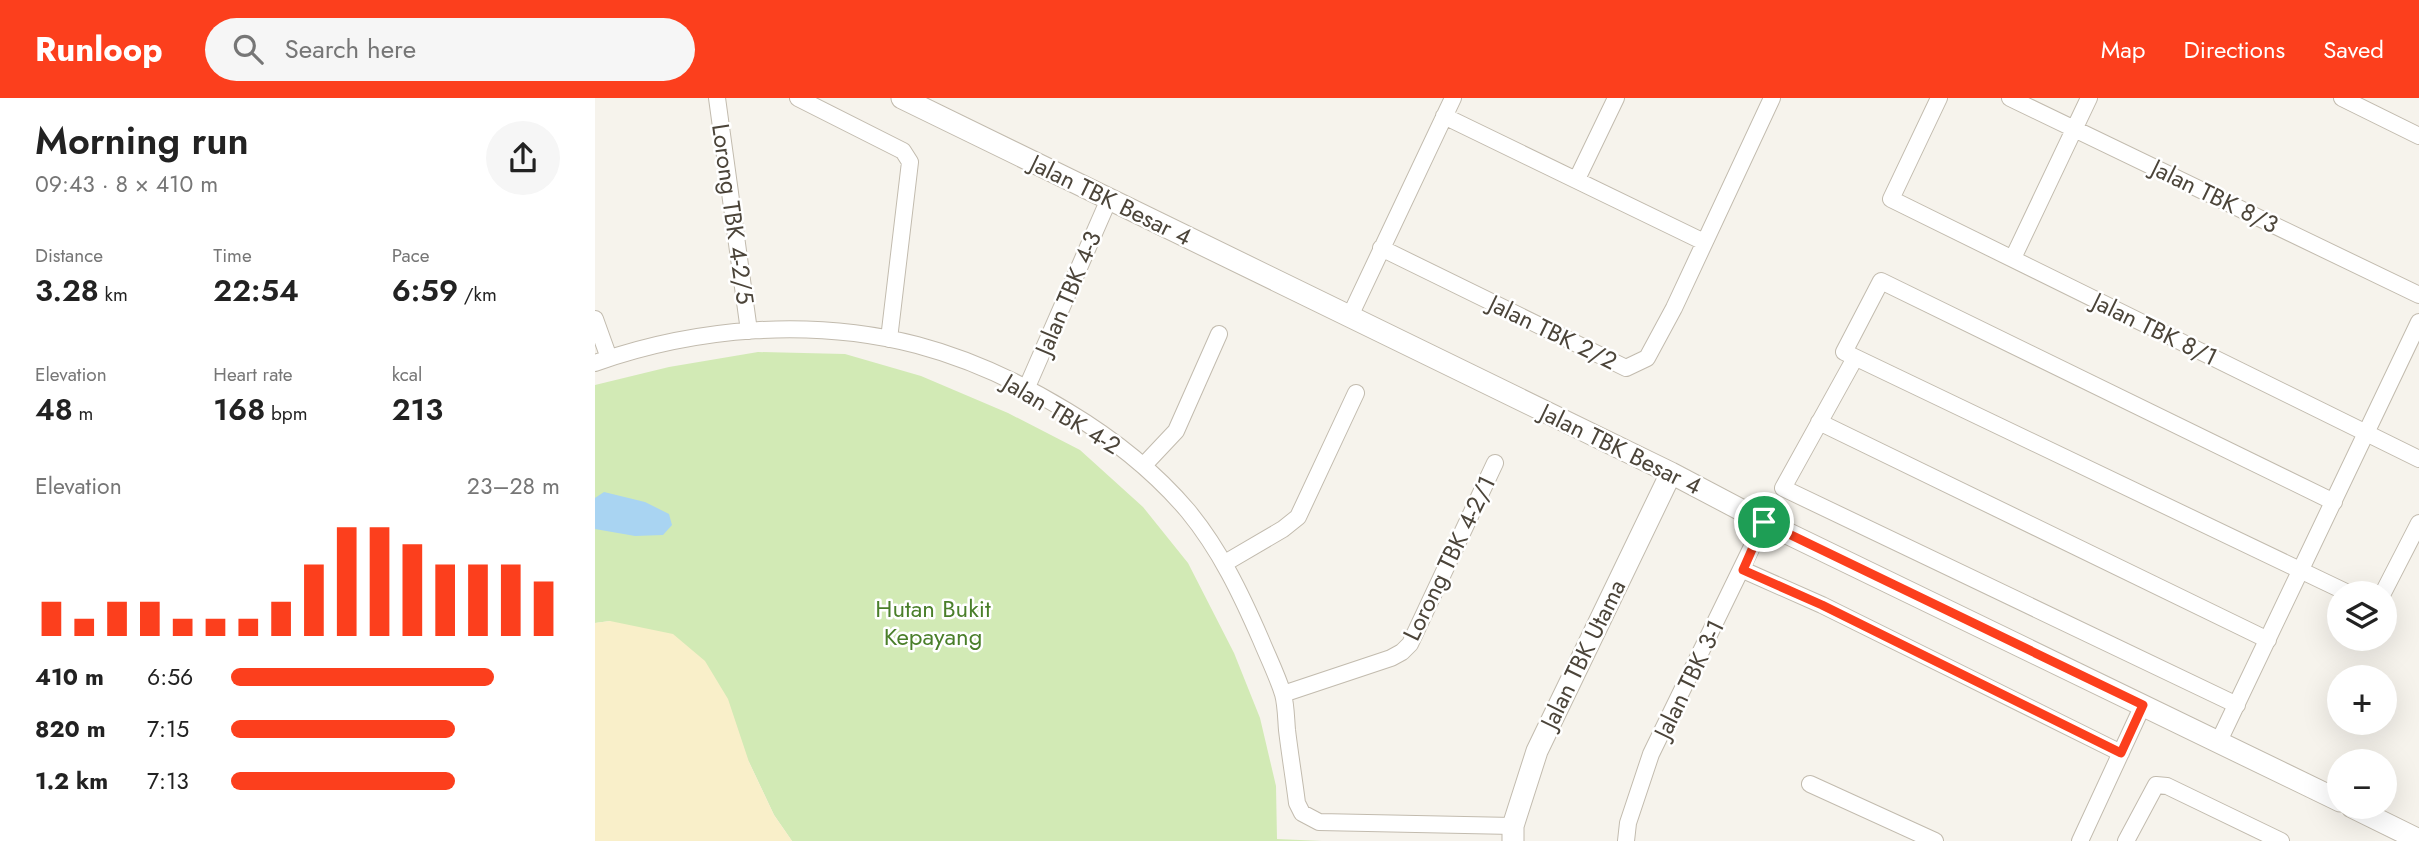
<!DOCTYPE html>
<meta charset="utf-8">
<style>
body{margin:0;font-family:Jost,sans-serif;background:#f6f6f6;color:#222;height:100vh;display:flex;flex-direction:column;font-size:26px;white-space:nowrap}
*{box-sizing:border-box;margin:0}
p{font-size:23px;color:#767676}
.icon{flex:none;width:38px;height:38px;fill:none;stroke:currentColor;stroke-width:2;stroke-linecap:round;stroke-linejoin:round}
.map{position:relative;flex:1;overflow:hidden}
.drawer{display:flex;flex-direction:column;background:#fff;width:595px}
.drawer>*{flex:none}
.fabs{position:absolute;left:1732px;top:483px;display:grid;gap:14px}
.fabs a{display:grid;place-items:center;width:70px;height:70px;border-radius:50%;background:#fff;box-shadow:0 7px 28px #0002;font-size:35px}
.pin{position:absolute;display:grid;place-items:center;width:60px;height:60px;color:#fff;margin:-30px;border:4px solid #fff;border-radius:50%;box-shadow:0 2px 7px #0007}
.round{display:grid;place-items:center;flex:none;width:74px;height:74px;border-radius:37px;background:#f6f6f6}
.summary{display:flex;align-items:center;justify-content:space-between;height:119px;padding:0 35px}
h1{font-size:38px;font-weight:600;line-height:52px}
.figures{display:grid;grid-template-columns:repeat(3,1fr);gap:10px;height:119px;padding:7px 35px}
.figures div{display:grid;align-content:center}
.figures b{font-size:30px;font-weight:600}
.figures small{font-size:19px;font-weight:400}
.figures p{font-size:19px}
.chart{height:196px;padding:14px 35px}
.chart p{display:flex;justify-content:space-between}
.chart svg{width:100%;height:126px;margin-top:7px;stroke:#fc3f1d;stroke-width:6}
ul{padding:0 35px;list-style:none;font-size:23px}
li{display:grid;grid-template-columns:112px 84px 1fr;align-items:center;height:52px}
li i{height:18px;border-radius:9px;background:#fc3f1d}
header{display:flex;align-items:center;gap:42px;box-sizing:border-box;height:98px;padding:0 35px;background:#fc3f1d;color:#fff}
header strong{font-size:33px}
nav{display:flex;gap:38px;margin-inline-start:auto;font-size:24px}
.search{width:490px;height:63px;background:#f6f6f6;display:flex;align-items:center;gap:18px;box-sizing:border-box;padding:0 24px;border-radius:38px;color:#767676;font-size:26px}
main{display:flex;flex:1;min-height:0}
.map>svg:first-child{display:block}
.green{fill:#d2eab5}
.sand{fill:#f9efc9}
.water{fill:#a9d4f2}
.lines{fill:none;stroke-linecap:round;stroke-linejoin:round}
.minor-casing{stroke:#c2bbae;stroke-width:18}
.tertiary-casing{stroke:#c2bbae;stroke-width:23}
.minor{stroke:#fff;stroke-width:16}
.tertiary{stroke:#fff;stroke-width:21}
.route-casing{stroke:#fff;stroke-width:14}
.route{stroke:#fc3f1d;stroke-width:9}
.labels{text-anchor:middle;dominant-baseline:central;stroke-width:5;stroke-linejoin:round;paint-order:stroke}
.street-label{font-size:24px;fill:#4b4439;stroke:#fff}
.park-label{font-size:24px;fill:#4a7f2a;stroke:#fff}
</style>
<header>
<strong>Runloop</strong>
<div class="search"><svg class="icon" aria-label="search" viewBox="0 0 24 24"><circle cx="10" cy="10" r="6"/><path d="M15 15l6 6"/></svg>Search here</div>
<nav><a>Map</a><a>Directions</a><a>Saved</a></nav>
</header>
<main>
<section class="drawer">
<div class="summary"><div><h1>Morning run</h1><p>09:43 · 8 × 410 m</p></div><a class="round"><svg class="icon" aria-label="share" viewBox="0 0 24 24"><path d="M12 15V3M7 8l5-5 5 5M5 13v7h14v-7"/></svg></a></div>
<div class="figures">
<div><p>Distance</p><b>3.28<small> km</small></b></div>
<div><p>Time</p><b>22:54</b></div>
<div><p>Pace</p><b>6:59<small> /km</small></b></div>
</div>
<div class="figures">
<div><p>Elevation</p><b>48<small> m</small></b></div>
<div><p>Heart rate</p><b>168<small> bpm</small></b></div>
<div><p>kcal</p><b>213</b></div>
</div>
<div class="chart"><p><span>Elevation</span>23–28 m</p>
<svg viewBox="0 0 160 44" preserveAspectRatio="none"><path d="M5 44V32M15 44V38M25 44V32M35 44V32M45 44V38M55 44V38M65 44V38M75 44V32M85 44V19M95 44V6M105 44V6M115 44V12M125 44V19M135 44V19M145 44V19M155 44V25"/></svg>
</div>
<ul>
<li><b>410 m</b>6:56<i style="width:80%"></i></li>
<li><b>820 m</b>7:15<i style="width:68%"></i></li>
<li><b>1.2 km</b>7:13<i style="width:68%"></i></li>
</ul>
</section>
<div class="map">
<svg width="1824" height="743" viewBox="0 0 1824 743">
<rect width="100%" height="100%" fill="#f6f3ec"/>
<path class="green" d="M163 254 250 256 326 278 413 315 485 352 548 409 593 465 639 555 665 620 681 688 682 741 727 743H197L179 717 154 664 15 523 0 525V287L74 269Z"/>
<path class="sand" d="M15 523 78 536 110 563 133 601 154 664 179 717 197 743H0V525Z"/>
<path class="water" d="M9 394 50 404 74 416 77 427 68 437 40 438 0 431V400Z"/>
<g class="lines">
<g class="minor-casing">
<path id="minor" d="M122 0 154 233
M203 0 308 53 315 64 294 241
M1344 0 1296 101 1824 361
M1415 0 1824 197
M1747 0 1824 38
M849 18 1109 144
M982 81 1021 0
M786 150 1031 270 1052 260 1079 210 1177 0
M1418 160 1494 0
M755 218 858 0
M0 221 14 260
M1260 260 1188 390 1642 607
M0 265C102 229 217 220 322 247 375 261 426 285 472 313 517 340 559 373 593 413 625 452 646 496 666 542 673 559 682 577 688 596 691 607 691 620 692 632 695 657 699 681 702 705L707 715 724 724 918 728
M432 289 514 101
M1224 324 1673 542
M549 367 581 333 624 236
M1739 404 1286 183 1249 254 1753 495
M630 465 688 431 703 419 761 295
M1148 472 1227 507 1526 655
M1788 495 1824 425
M688 596 796 560 807 554 815 546 900 365
M1624 643 1824 224
M1215 686 1340 743
M1031 743 1033 725 1056 656 1169 424
M1485 743 1548 607
M1531 743 1561 687 1572 688 1686 743"/>
</g>
<g class="tertiary-casing">
<path id="tertiary" d="M307 0 1076 375 1169 424 1745 703
M1757 709 1824 742
M918 743V728L942 653 1076 375"/>
</g>
<use href="#minor" class="minor"/>
<use href="#tertiary" class="tertiary"/>
</g>
<g class="lines">
<g class="route-casing">
<path id="route" d="M1169 424 1548 607 1526 655 1227 507 1148 472Z"/>
</g>
<use href="#route" class="route"/>
</g>
<g class="labels">
<g class="street-label">
<text transform="translate(1620 98) rotate(26)">Jalan TBK 8/3</text>
<text transform="translate(516 102) rotate(26)">Jalan TBK Besar 4</text>
<text transform="translate(138 116) rotate(82)">Lorong TBK 4-2/5</text>
<text transform="translate(473 195) rotate(-67)">Jalan TBK 4-3</text>
<text transform="translate(1560 231) rotate(26)">Jalan TBK 8/1</text>
<text transform="translate(958 234) rotate(26)">Jalan TBK 2/2</text>
<text transform="translate(467 316) rotate(31)">Jalan TBK 4-2</text>
<text transform="translate(1026 351) rotate(26)">Jalan TBK Besar 4</text>
<text transform="translate(854 460) rotate(-64)">Lorong TBK 4-2/1</text>
<text transform="translate(988 556) rotate(-64)">Jalan TBK Utama</text>
<text transform="translate(1094 581) rotate(-64)">Jalan TBK 3-1</text>
</g>
<g class="park-label">
<text x="338" y="510">Hutan Bukit<tspan x="338" dy="28">Kepayang</tspan></text>
</g>
</g>
</svg>
<div class="fabs">
<a><svg class="icon" aria-label="layers" viewBox="0 0 24 24"><path d="M12 4l9 5-9 5-9-5zM3 14l9 5 9-5"/></svg></a>
<a>+</a>
<a>−</a>
</div>
<div class="pin" style="left:1169px;top:424px;background:#1e9e55"><svg class="icon" aria-label="arrive" viewBox="0 0 24 24"><path d="M6 21V4h12l-3 4 3 4H6"/></svg></div>
</div>
</main>
